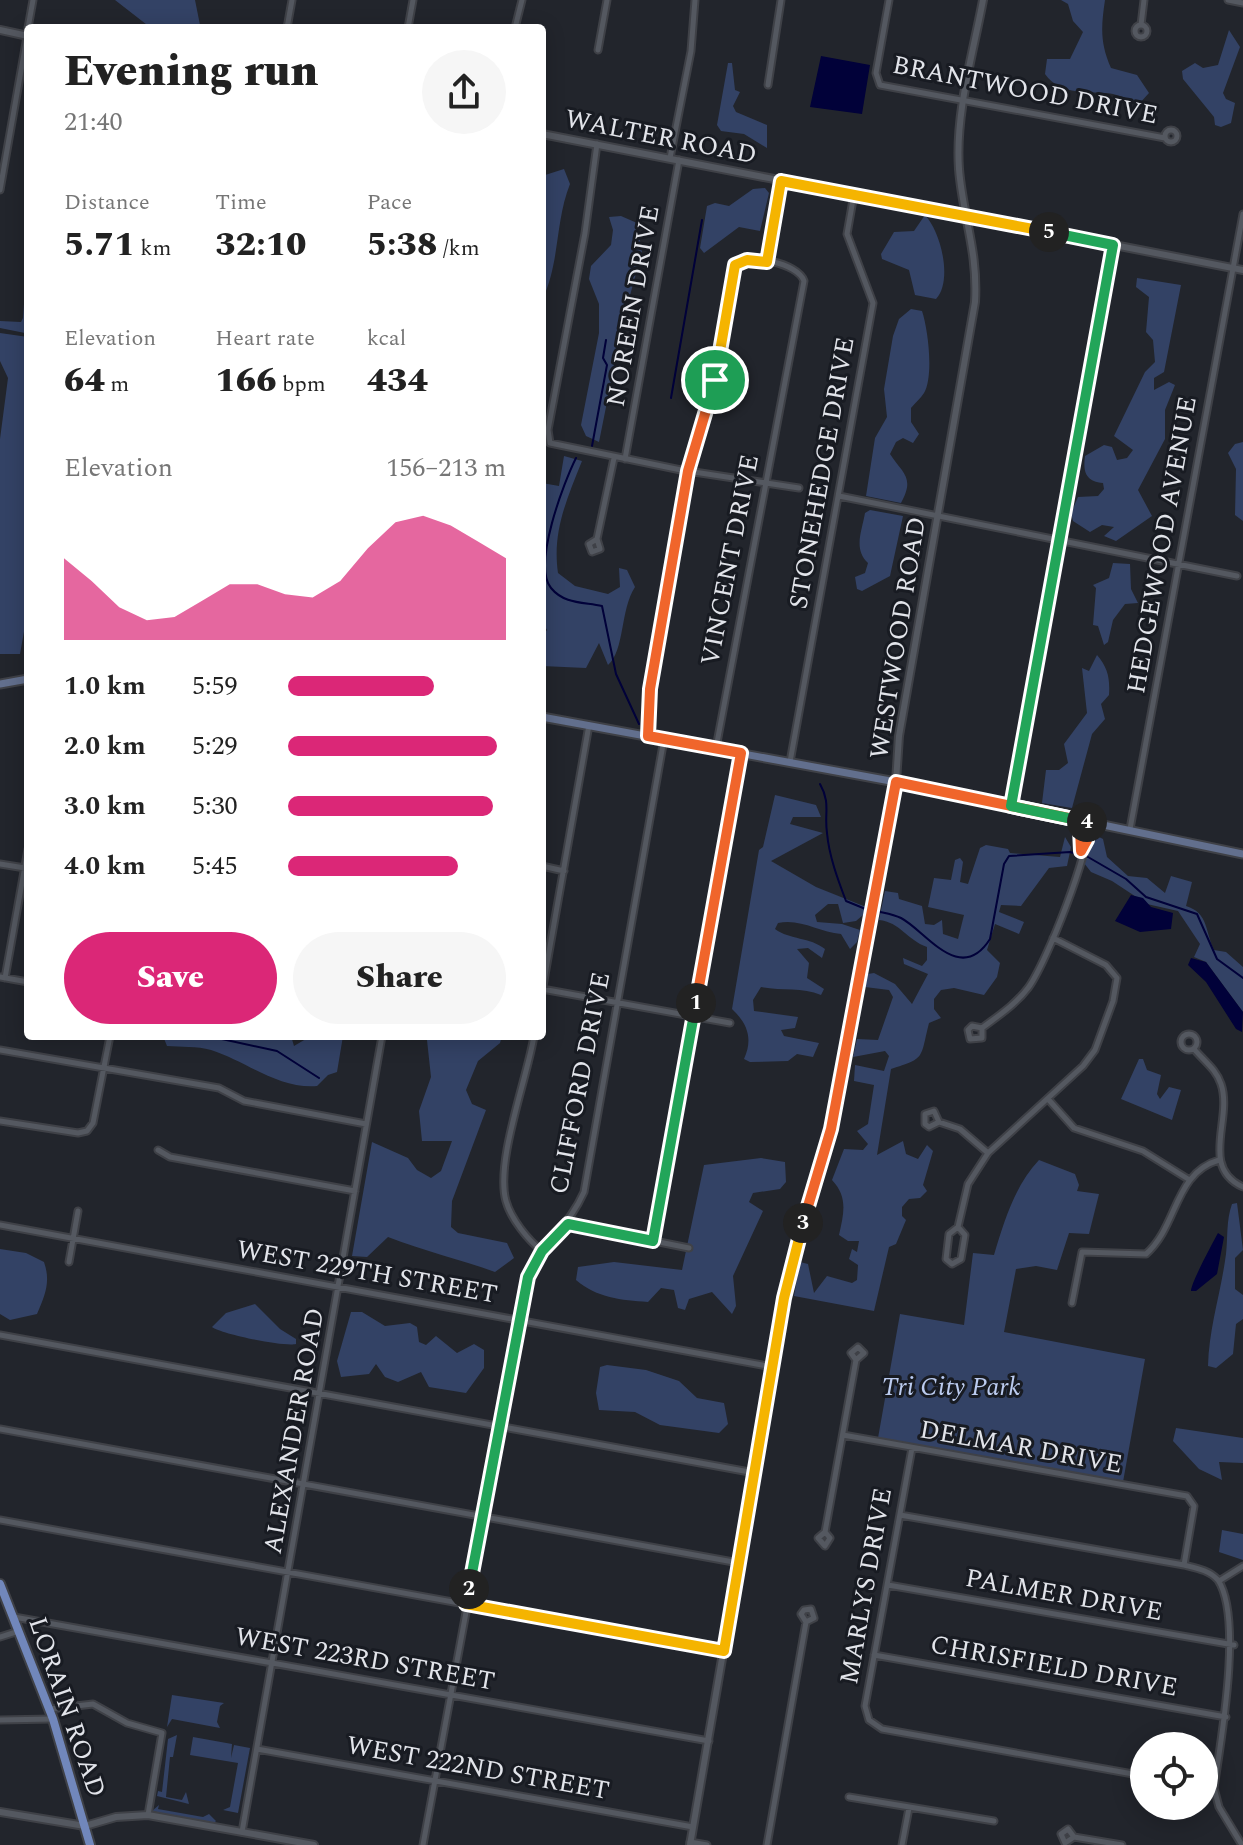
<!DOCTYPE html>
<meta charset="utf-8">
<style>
body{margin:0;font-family:Spectral,serif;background:#f6f6f6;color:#222;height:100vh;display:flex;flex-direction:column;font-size:30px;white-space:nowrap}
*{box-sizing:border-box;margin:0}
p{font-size:26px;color:#767676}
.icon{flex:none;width:44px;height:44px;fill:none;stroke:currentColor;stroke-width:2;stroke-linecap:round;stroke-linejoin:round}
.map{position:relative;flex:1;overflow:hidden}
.sheet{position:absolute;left:24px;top:24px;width:522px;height:1016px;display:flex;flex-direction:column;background:#fff;border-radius:8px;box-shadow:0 4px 20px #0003}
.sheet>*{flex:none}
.buttons{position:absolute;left:1130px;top:1732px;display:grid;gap:16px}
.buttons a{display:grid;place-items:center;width:88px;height:88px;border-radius:50%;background:#fff;box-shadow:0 4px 20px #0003;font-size:40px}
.pin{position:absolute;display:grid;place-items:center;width:68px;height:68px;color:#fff;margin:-34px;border:4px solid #fff;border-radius:50%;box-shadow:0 2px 8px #0007}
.km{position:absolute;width:40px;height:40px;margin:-20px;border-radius:50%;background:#222;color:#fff;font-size:22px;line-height:40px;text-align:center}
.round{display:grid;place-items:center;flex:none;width:84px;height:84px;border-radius:42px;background:#f6f6f6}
.head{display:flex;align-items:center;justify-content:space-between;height:136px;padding:0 40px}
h1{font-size:44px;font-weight:800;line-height:60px}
.stats{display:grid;grid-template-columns:repeat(3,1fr);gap:12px;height:136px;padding:8px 40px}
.stats div{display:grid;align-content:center}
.stats b{font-size:34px;font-weight:800}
.stats small{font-size:22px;font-weight:400}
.stats p{font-size:22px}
.chart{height:224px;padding:16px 40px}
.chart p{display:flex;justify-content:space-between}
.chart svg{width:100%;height:144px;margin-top:8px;fill:#db2777;opacity:.7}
.button{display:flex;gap:16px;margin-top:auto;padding:16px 40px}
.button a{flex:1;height:92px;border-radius:48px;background:#db2777;color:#fff;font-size:32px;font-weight:800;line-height:92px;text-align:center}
.button a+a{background:#f6f6f6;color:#222}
ul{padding:0 40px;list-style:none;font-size:26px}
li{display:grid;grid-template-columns:128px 96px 1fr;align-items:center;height:60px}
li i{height:20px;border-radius:10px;background:#db2777}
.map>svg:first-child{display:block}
.green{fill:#334265}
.water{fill:#010139}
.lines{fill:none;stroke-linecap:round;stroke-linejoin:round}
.stream{stroke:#010139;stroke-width:2}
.minor-casing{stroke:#3f4147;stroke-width:9}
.tertiary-casing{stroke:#3f4147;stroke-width:10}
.secondary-casing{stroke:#3f4147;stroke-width:11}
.primary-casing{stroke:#3f4147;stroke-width:12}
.minor{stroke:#545860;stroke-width:5}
.tertiary{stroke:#545860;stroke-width:6}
.secondary{stroke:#626f8d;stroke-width:7}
.primary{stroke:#7187bb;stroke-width:8}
.split-1-casing{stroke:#fff;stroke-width:16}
.split-2-casing{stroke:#fff;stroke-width:16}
.split-3-casing{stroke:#fff;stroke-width:16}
.split-4-casing{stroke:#fff;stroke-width:16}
.split-5-casing{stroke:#fff;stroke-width:16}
.split-6-casing{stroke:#fff;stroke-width:16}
.split-1{stroke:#f0652b;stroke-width:10}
.split-2{stroke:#22a559;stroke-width:10}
.split-3{stroke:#f5b400;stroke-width:10}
.split-4{stroke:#f0652b;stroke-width:10}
.split-5{stroke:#22a559;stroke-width:10}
.split-6{stroke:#f5b400;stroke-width:10}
.labels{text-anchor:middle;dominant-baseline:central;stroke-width:6;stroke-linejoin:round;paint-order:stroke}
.street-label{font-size:26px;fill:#e2e4ea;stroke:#181b22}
.park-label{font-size:26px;font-style:italic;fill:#bbcbef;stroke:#181b22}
</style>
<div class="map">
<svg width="1243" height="1845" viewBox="0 0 1243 1845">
<rect width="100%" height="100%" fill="#22252c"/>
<path class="green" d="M115 0H195L200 25 195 28H151Z
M1061 0H1105C1101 27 1100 43 1111 68L1137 75 1149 93 1139 104C1131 101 1122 96 1113 94 1090 90 1061 97 1045 74L1047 59H1070L1083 32 1073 21 1068 4Z
M1229 30 1240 47 1223 93 1226 99 1235 103 1231 123 1221 127 1215 125 1214 117 1183 79 1182 71 1195 63 1203 68 1218 65Z
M728 63H732L735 90 740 92 733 106 736 112 767 125V148L744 134 721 131 717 125Z
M564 169 570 184C555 221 560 264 542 300V176Z
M765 188 769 193 760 231 739 227 704 253 700 248 707 206 715 203 729 206 753 189Z
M925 215C941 232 953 281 936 299L915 295 909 270 882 259 881 254 894 232 914 231Z
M621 216 637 223 642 252 624 317 599 442 586 436 581 425 599 333V304L589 279 591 266 611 245 613 230 609 217Z
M26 276 28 329 25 333 0 328V321L21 322 23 318Z
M1137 278 1181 285 1164 372 1154 378V390L1169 382 1175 385 1165 410V439L1138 490 1152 516 1116 541 1104 536 1114 527 1102 525 1090 532 1073 521 1071 513 1078 497 1098 496 1104 489 1103 483C1085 481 1083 471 1085 456L1104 445 1112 447 1117 460 1127 458 1133 450 1114 436 1145 372 1155 362 1153 340 1146 332 1149 297 1136 287Z
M911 309 922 311C928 329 934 376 924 393 921 398 915 403 911 408V422L919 434 913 443 903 438 896 442 890 454C903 474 915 477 901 503L866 496 875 438 887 417 884 389 893 336 899 319Z
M0 333 28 337V626H25L20 654H0V439L8 378 0 361Z
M1243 442V521L1235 515 1236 469 1228 453 1235 444Z
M564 456 582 461C567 499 552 531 558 573L575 586 608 594 620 587 619 568 627 570 635 587C620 610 625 650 608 665L599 643 586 668 542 666V636L547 630 542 621V483L559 486Z
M870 510 903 516 890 576 862 591 857 589 855 577 865 573 868 563C853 549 862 531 865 513Z
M1113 563 1130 564 1131 589 1138 603 1125 604 1113 620 1108 642 1104 645 1098 626 1093 625 1096 588 1093 585 1109 578Z
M1097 655C1108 668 1110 678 1109 695L1101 704 1105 719 1092 734 1072 808 1042 803 1046 770H1059L1068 763 1064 744 1087 713 1082 668 1089 671Z
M775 795 816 805 821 817H793L790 824 823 833 771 861 816 887 866 907 863 915 856 921 843 923 838 904H828L815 915 817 922 842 924 860 930 857 942 850 949 841 934C819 932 800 918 778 923L775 929C790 940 810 937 825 949L822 958 808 948 797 949 809 963 807 978 824 989 821 995C802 987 782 991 761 987L753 1000 754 1011 798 1017 795 1028 781 1030 784 1036 819 1043 813 1057 797 1054 788 1061 750 1062 744 1059C753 1039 748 1024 732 1009L759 850 763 847Z
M1065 837 1071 847 1067 866 1049 868 1021 906 1001 905 999 912 1024 922 1019 934 995 924 987 950 1000 963 997 977 984 995 954 988 941 990 934 999V1009L941 1018 929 1023C920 1059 926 1058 891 1069L877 1155 903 1141 906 1154 918 1159 927 1145 933 1151 923 1185 927 1191 920 1198 909 1199 902 1207V1216L906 1220 896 1244 889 1247 874 1311 794 1296 800 1262 808 1264 814 1293 827 1276 852 1283 857 1280 858 1265 849 1259 852 1249 857 1252 859 1241H848L839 1235C844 1213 848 1197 832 1180L844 1149 863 1150 868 1144 857 1131 868 1124 874 1085 854 1081 855 1065 884 1071 889 1056 885 1051 853 1057 857 1039 878 1040 893 997 889 990 865 987 868 974 874 973 895 984 912 1004 928 974 904 964 903 958 922 966 927 960V947C907 940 900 922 879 920L885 891 898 893 899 899 922 906 925 924 934 925 942 920 943 934 958 939 964 915 928 907 934 878 951 880 955 860 960 858 963 862 960 882 968 884 980 848 986 845 1008 849 1010 853 1060 857Z
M1099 837 1103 839 1107 857 1128 876 1147 878 1165 893 1171 876 1192 882 1186 906C1209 913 1205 932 1214 950L1226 952 1243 967V1012L1206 962 1194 957 1200 944 1178 911 1147 904 1112 881 1091 872 1084 863 1092 839Z
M163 1036H291L294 1046 311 1036H343L337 1072 328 1075 317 1086C278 1089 246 1061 211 1050 197 1046 181 1047 167 1046Z
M435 1036H502L500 1043 478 1061 466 1090 472 1104 486 1110 452 1201 451 1227 458 1233 507 1243 514 1258 495 1272C459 1259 424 1251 388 1237L367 1257 352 1256 372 1142 408 1158 417 1170 431 1178 441 1171 452 1141H422L419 1111 431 1077 427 1040Z
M1139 1059H1143L1147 1070 1161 1075 1157 1094 1160 1099 1169 1087 1181 1090 1172 1120 1121 1099Z
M761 1158 785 1162 786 1182 780 1189 753 1193 749 1202 763 1211 733 1276 736 1306 732 1314 712 1292 689 1299 685 1310 678 1308 674 1290 661 1288 648 1302C621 1300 597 1298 576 1280L578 1267 614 1262 682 1270 704 1165Z
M1039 1160 1075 1174 1079 1185 1077 1191 1099 1194 1089 1234 1069 1233 1057 1270 1036 1266 1016 1269 1004 1332 1145 1359 1123 1482 878 1438 900 1314 964 1325 973 1253 994 1255C1004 1222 1015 1185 1039 1160Z
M1237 1203 1243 1250 1235 1258V1289L1243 1295V1319L1236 1324 1233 1354 1216 1368 1208 1366C1209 1327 1221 1293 1226 1254 1228 1237 1226 1221 1232 1204Z
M0 1249 26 1253 44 1262C51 1282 45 1295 37 1314L10 1320 0 1314Z
M255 1304 280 1329 296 1339V1344C284 1347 221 1334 212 1327L226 1313Z
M351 1312H362L385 1326 410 1323 417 1327 419 1342 426 1345 436 1336 457 1353 474 1344 484 1350V1368L466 1393 429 1387 421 1372 398 1382 385 1377 376 1364 369 1374 341 1377 337 1361Z
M607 1365 646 1370 679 1381 697 1398 724 1403 728 1424 719 1433 660 1425 635 1412 599 1410 596 1393 600 1367Z
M1176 1428 1243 1438V1463L1219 1462 1222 1480 1199 1469 1173 1441Z
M1222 1530 1243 1534V1560L1219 1552Z
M172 1695 224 1703 220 1706 217 1722 220 1728 172 1719 167 1727Z
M177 1735 173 1757H170L166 1797 182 1800 186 1792 189 1804 157 1796 158 1791 162 1792 168 1739Z
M193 1737 232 1744 231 1758 234 1745 250 1748 238 1813 223 1810 230 1807 238 1763 190 1755Z
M159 1805 158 1809 203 1817 209 1814 216 1821 213 1824 152 1811Z"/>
<path class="water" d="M821 56 870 65 862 114 810 107Z
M1131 895 1143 898 1151 907 1173 913 1171 929 1140 932 1115 921Z
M1191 958 1206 962 1243 1012 1242 1032 1236 1029 1206 982 1188 965Z
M1218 1233 1224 1237 1217 1274 1196 1291H1191C1191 1283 1212 1244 1218 1233Z"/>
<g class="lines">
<path class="stream" d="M671 398 702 220
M592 446 607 365 603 358 606 340
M576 458C564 482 532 565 551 588 564 604 583 602 602 606L616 674 639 724
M820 784C831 803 824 814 827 833 829 856 838 880 846 901L868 910
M876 911C884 913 893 914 901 918 926 931 960 986 990 939L1004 864 1009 856 1070 852 1088 857 1126 879 1146 897 1197 914 1217 959 1243 978
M208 1036 277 1051 319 1078"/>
<g class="minor-casing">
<path id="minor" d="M889 0 876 73 880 85 1165 138
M1228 0 1243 3
M1141 25 1144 0
M1135 31a6 6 0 1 1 12 0a6 6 0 1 1-12 0Z
M28 28 33 0
M287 28 292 0
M408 28 413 0
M515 28 522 0
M598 50 607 0
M768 85 781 0
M1165 136a6 6 0 1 1 12 0a6 6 0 1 1-12 0Z
M597 144 585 233 548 430 550 443 681 470 799 488
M670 158 691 51 695 0
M0 190 28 31
M767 262 781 181
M625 459 679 160
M839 496 1237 576
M597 539 589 544 592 552 600 549 597 539 614 458
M648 736 650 689 692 450 715 380 735 265C749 253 798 263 804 281L716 748
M790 762 873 303 847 234 854 194
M1011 806 1113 245
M1130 829 1243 214
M1081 851 1080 829 1088 822
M0 864 25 868
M542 866 564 871
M0 977 28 982
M5 978 28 849
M542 989 730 1023
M542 992 589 725
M982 1028V1038L970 1039 968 1030 972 1026 982 1028C998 1016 1016 1004 1028 988 1046 964 1092 848 1088 822
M1181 1042a8 8 0 1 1 16 0a8 8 0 1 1-16 0Z
M534 1036C527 1079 495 1162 506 1201 511 1219 528 1240 542 1251
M1194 1049C1204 1061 1216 1069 1221 1084 1233 1119 1199 1167 1243 1187
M0 1050 219 1088 244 1101 366 1124
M1048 1099 1074 1128 1143 1151 1188 1179
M0 1121 78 1133 87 1131 93 1123 110 1036
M939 1122 929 1127 925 1124V1114L934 1111 939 1122 960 1129 988 1153
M158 1150 170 1157 355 1191
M569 1224 689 1248
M0 1225 773 1367
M958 1227 965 1235 961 1259 952 1264 946 1259 949 1234 958 1227 968 1184 988 1153 1083 1066 1095 1050 1113 1001 1117 978 1106 965 1053 938
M653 1241 741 754
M69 1262 78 1211
M1072 1303 1082 1252 1146 1254C1178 1226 1174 1173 1219 1160
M0 1335 755 1473
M0 1429 739 1563
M843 1435 1187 1496 1194 1506 1184 1565
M912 1448 865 1706 869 1720 882 1729 1144 1776
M900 1515 1184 1565C1196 1568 1209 1570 1218 1580 1243 1618 1221 1740 1214 1788L1219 1807 1242 1845
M0 1520 724 1651
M825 1532 830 1538 825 1546 818 1538 825 1532 856 1360 864 1353 858 1347 851 1353 856 1360
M1219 1581 1243 1566
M888 1585 1234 1645
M14 1617 709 1741
M0 1637 19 1631
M874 1655 1226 1717
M50 1709 93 1704 127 1723 162 1733 148 1815
M0 1720 52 1719
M257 1749 693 1827
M1204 1786 1214 1788
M849 1797 994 1821
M242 1832 382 1036
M1074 1837 1065 1843 1061 1834 1068 1829 1074 1837 1122 1845
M690 1842 707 1845
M423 1845 528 1277C543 1244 569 1226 584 1192L664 739
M767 1845 806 1622 801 1614 804 1610 811 1609 814 1618 806 1622
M902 1845 909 1808"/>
</g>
<g class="tertiary-casing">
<path id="tertiary" d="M0 30 28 36
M542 134 1243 270
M0 1812 85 1826 116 1817 148 1815 314 1845
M690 1845 784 1298 831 1129 896 782 899 736 975 302C978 250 963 218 959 169 955 114 973 54 983 0"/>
</g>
<g class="secondary-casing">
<path id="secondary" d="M0 684 28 679
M542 717 896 782 1243 854"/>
</g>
<g class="primary-casing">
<path id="primary" d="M0 1584 53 1719 90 1845"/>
</g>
<use href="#minor" class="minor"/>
<use href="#tertiary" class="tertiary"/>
<use href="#secondary" class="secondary"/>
<use href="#primary" class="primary"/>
</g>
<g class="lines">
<g class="split-1-casing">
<path id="split-1" d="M696 1003 741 753 648 736 650 689 688 471 715 380"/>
</g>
<g class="split-2-casing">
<path id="split-2" d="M469 1589 528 1277 542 1251 568 1224 653 1241 696 1003"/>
</g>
<g class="split-3-casing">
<path id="split-3" d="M469 1589 466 1604 724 1651 784 1298 803 1223"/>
</g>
<g class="split-4-casing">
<path id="split-4" d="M803 1223 831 1129 896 782 1088 822 1087 840 1081 851 1080 829 1087 822"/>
</g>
<g class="split-5-casing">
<path id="split-5" d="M1049 232 1113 245 1011 806 1087 822"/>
</g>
<g class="split-6-casing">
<path id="split-6" d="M715 380 735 265 747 260 767 262 781 181 1049 232"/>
</g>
<use href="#split-1" class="split-1"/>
<use href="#split-2" class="split-2"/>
<use href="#split-3" class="split-3"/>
<use href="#split-4" class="split-4"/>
<use href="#split-5" class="split-5"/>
<use href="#split-6" class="split-6"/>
</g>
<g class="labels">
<g class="street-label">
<text transform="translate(1025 90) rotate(11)">BRANTWOOD DRIVE</text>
<text transform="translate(661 137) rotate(11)">WALTER ROAD</text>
<text transform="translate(633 306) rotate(-80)">NOREEN DRIVE</text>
<text transform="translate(822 473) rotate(-80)">STONEHEDGE DRIVE</text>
<text transform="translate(1162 545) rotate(-80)">HEDGEWOOD AVENUE</text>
<text transform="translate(730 560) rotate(-79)">VINCENT DRIVE</text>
<text transform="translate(898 638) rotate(-81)">WESTWOOD ROAD</text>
<text transform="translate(580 1083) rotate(-79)">CLIFFORD DRIVE</text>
<text transform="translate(367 1272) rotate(10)">WEST 229TH STREET</text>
<text transform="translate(294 1431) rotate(-80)">ALEXANDER ROAD</text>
<text transform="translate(1021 1447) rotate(10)">DELMAR DRIVE</text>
<text transform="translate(866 1586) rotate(-80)">MARLYS DRIVE</text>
<text transform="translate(1064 1595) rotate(10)">PALMER DRIVE</text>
<text transform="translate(365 1659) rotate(10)">WEST 223RD STREET</text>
<text transform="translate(1054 1666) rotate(10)">CHRISFIELD DRIVE</text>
<text transform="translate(67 1707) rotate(71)">LORAIN ROAD</text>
<text transform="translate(478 1768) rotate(10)">WEST 222ND STREET</text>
</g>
<g class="park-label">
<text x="951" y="1387">Tri City Park</text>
</g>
</g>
</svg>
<div class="buttons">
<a><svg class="icon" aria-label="locate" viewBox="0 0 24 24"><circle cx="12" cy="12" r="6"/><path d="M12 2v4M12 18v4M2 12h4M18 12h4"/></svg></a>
</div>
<div class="pin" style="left:715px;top:380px;background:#1e9e55"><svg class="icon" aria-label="arrive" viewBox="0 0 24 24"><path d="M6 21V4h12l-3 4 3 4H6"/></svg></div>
<b class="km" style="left:696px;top:1003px">1</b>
<b class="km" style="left:469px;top:1589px">2</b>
<b class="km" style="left:803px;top:1223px">3</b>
<b class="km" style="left:1087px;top:822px">4</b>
<b class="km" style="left:1049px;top:232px">5</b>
<section class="sheet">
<div class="head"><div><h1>Evening run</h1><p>21:40</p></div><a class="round"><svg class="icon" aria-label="share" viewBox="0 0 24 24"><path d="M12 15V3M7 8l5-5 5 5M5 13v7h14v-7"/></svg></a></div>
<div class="stats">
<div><p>Distance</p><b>5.71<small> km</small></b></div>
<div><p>Time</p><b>32:10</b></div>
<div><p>Pace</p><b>5:38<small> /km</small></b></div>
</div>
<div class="stats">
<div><p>Elevation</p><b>64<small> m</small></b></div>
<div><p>Heart rate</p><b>166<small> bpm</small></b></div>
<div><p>kcal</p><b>434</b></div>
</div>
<div class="chart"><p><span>Elevation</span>156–213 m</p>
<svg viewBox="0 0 160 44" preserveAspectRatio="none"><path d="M0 44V19L10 26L20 34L30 38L40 37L50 32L60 27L70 27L80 30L90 31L100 26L110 16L120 8L130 6L140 9L150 14L160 19V44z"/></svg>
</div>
<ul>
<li><b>1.0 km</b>5:59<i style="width:67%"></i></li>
<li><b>2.0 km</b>5:29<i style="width:96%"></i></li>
<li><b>3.0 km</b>5:30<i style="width:94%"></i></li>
<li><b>4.0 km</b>5:45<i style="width:78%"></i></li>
</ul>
<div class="button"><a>Save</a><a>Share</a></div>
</section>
</div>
